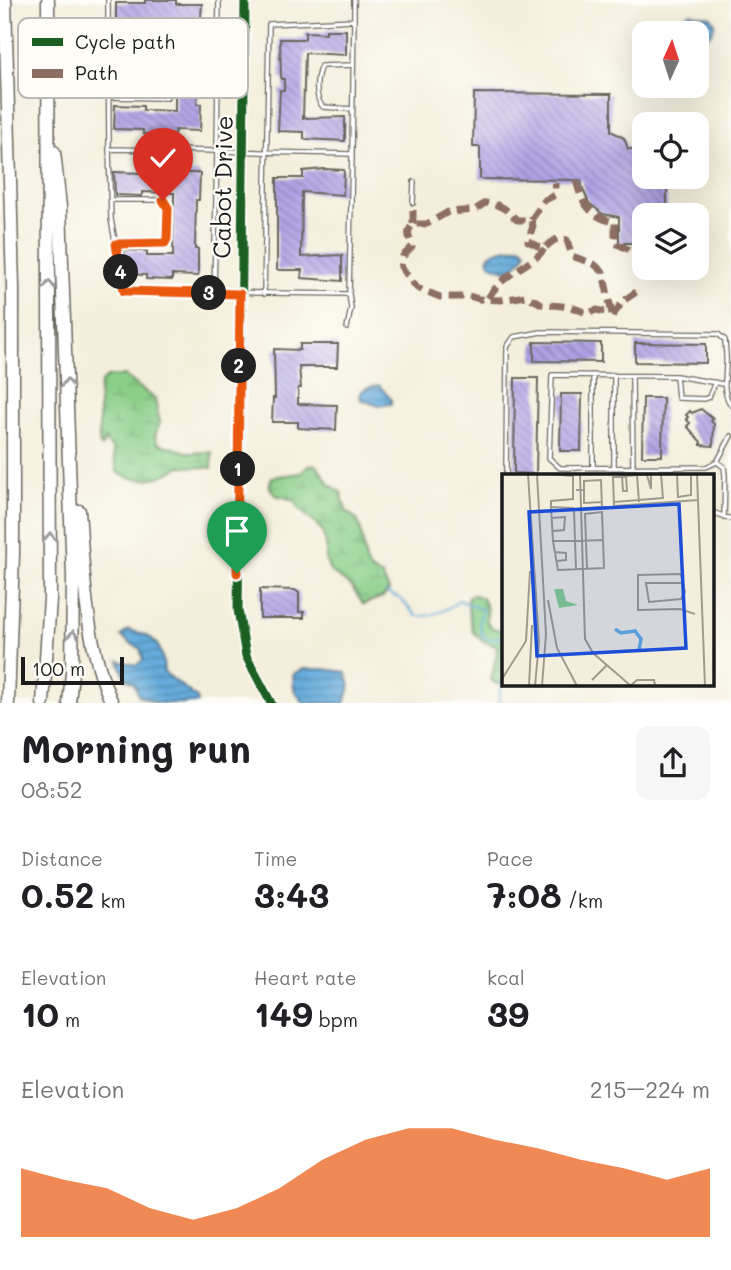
<!DOCTYPE html>
<meta charset="utf-8">
<style>
body{margin:0;font-family:Mali,sans-serif;background:#f6f6f6;color:#202124;height:100vh;display:flex;flex-direction:column;font-size:26px;white-space:nowrap}
*{box-sizing:border-box;margin:0}
p{font-size:23px;color:#757577}
.icon{flex:none;width:38px;height:38px;fill:none;stroke:currentColor;stroke-width:2;stroke-linecap:round;stroke-linejoin:round}
.map{position:relative;height:703px;overflow:hidden}
.sheet{display:flex;flex-direction:column;background:#fff;flex:1}
.sheet>*{flex:none}
.needle{width:46px;rotate:3deg}
.fabs{position:absolute;left:632px;top:21px;display:grid;gap:14px}
.fabs a{display:grid;place-items:center;width:77px;height:77px;border-radius:14px;background:#fff;box-shadow:0 7px 28px #0002;font-size:35px}
.scale{position:absolute;left:21px;bottom:18px;width:103px;box-sizing:border-box;padding-left:7px;border:4px solid #1c1c1c;border-top:0;font-size:19px;line-height:24px;white-space:nowrap;color:#1c1c1c;-webkit-text-stroke:5px #fdfcf7;paint-order:stroke}
.pin{position:absolute;display:grid;place-items:center;width:60px;height:60px;color:#fff;margin:-72px -30px;border-radius:50% 50% 50% 0;rotate:-45deg;box-shadow:0 0 7px #0007}
.pin .icon{rotate:45deg}
.km{position:absolute;width:35px;height:35px;margin:-18px;border-radius:50%;background:#222;color:#fff;font-size:19px;line-height:35px;text-align:center}
.round{display:grid;place-items:center;flex:none;width:74px;height:74px;border-radius:14px;background:#f6f6f6}
.overview{display:flex;align-items:center;justify-content:space-between;height:119px;padding:0 21px}
h1{font-size:38px;font-weight:700;line-height:52px}
.stats{display:grid;grid-template-columns:repeat(3,1fr);gap:10px;height:119px;padding:7px 21px}
.stats div{display:grid;align-content:center}
.stats b{font-size:35px;font-weight:700}
.stats small{font-size:19px;font-weight:400}
.stats p{font-size:19px}
.chart{height:196px;padding:14px 21px}
.chart p{display:flex;justify-content:space-between}
.chart svg{width:100%;height:126px;margin-top:7px;fill:#ea580c;opacity:.7}
.map>svg:first-child{display:block}
.wetland{fill:url(#wetland-marsh);stroke:#537552;stroke-width:2}
.water{fill:url(#water-rules);stroke:#41647c;stroke-width:2}
.lines{fill:none;stroke-linecap:round;stroke-linejoin:round}
.stream{stroke:#66acdc;stroke-width:2}
.building{fill:url(#building-back-hatch)}
.lane-casing{stroke:#68665f;stroke-width:6}
.street-casing{stroke:#68665f;stroke-width:10}
.highway-casing{stroke:#68665f;stroke-width:15}
.lane{stroke:#fff;stroke-width:3.5}
.street{stroke:#fff;stroke-width:7}
.highway{stroke:#fff;stroke-width:12}
.quiet{stroke:#8d6e63;stroke-width:7;stroke-dasharray:14 7;stroke-linecap:butt}
.cycleway-casing{stroke:#fdfcf7;stroke-width:13}
.cycleway{stroke:#1b5e20;stroke-width:9}
.oneway{stroke:#999}
.route-casing{stroke:#fff;stroke-width:14}
.route{stroke:#ea580c;stroke-width:9}
.labels{text-anchor:middle;dominant-baseline:central;stroke-width:5;stroke-linejoin:round;paint-order:stroke}
.street-label{font-size:24px;fill:#1c1c1c;stroke:#fdfcf7}
.inset-river{fill:none;stroke:#66acdc;stroke-width:3.5}
.inset-road{fill:none;stroke:#9e9b8f;stroke-width:2}
.view{fill:#1d4ed8;fill-opacity:0.15;stroke:#1d4ed8;stroke-width:3.5}
.inset-edge{fill:none;stroke:#1c1c1c;stroke-width:3.5}
.key{fill:#fdfcf7;stroke:#bab9b5;stroke-width:2}
.key-label{font-size:19px;fill:#1c1c1c}
</style>
<div class="map">
<svg width="731" height="703" viewBox="0 0 731 703">
<defs>
<pattern id="wetland-marsh" width="20" height="14" patternUnits="userSpaceOnUse" patternTransform="scale(1.75)"><rect width="20" height="14" fill="#8ace88"/><path d="M1 5h8M5 5V1M11 12h8M15 12V8" fill="none" stroke="#76b075"/></pattern>
<pattern id="water-rules" width="6" height="5" patternUnits="userSpaceOnUse" patternTransform="scale(1.75)"><rect width="6" height="5" fill="#66acdc"/><path d="M0 2.5h6" fill="none" stroke="#538bb2"/></pattern>
<pattern id="building-back-hatch" width="6" height="6" patternUnits="userSpaceOnUse" patternTransform="scale(1.75)"><rect width="6" height="6" fill="#afa1e5"/><path d="M-1 5l2 2M0 0l6 6M5-1l2 2" fill="none" stroke="#8e82b9"/></pattern>
</defs>
<rect width="100%" height="100%" fill="#fdfcf7"/>
<filter id="ink" filterUnits="userSpaceOnUse"><feTurbulence type="fractalNoise" baseFrequency=".0143" numOctaves="2"/><feDisplacementMap in="SourceGraphic" scale="14" xChannelSelector="R" yChannelSelector="G"/><feConvolveMatrix kernelMatrix="1 2 1 2 8 2 1 2 1" color-interpolation-filters="sRGB"/></filter>
<filter id="wash" filterUnits="userSpaceOnUse"><feTurbulence type="fractalNoise" baseFrequency=".00686" numOctaves="4" result="noise"/><feDisplacementMap in="SourceGraphic" scale="28" xChannelSelector="R" yChannelSelector="G"/><feGaussianBlur stdDeviation="1.57" result="paint"/><feColorMatrix in="noise" values="0 0 0 0 0 0 0 0 0 0 0 0 0 0 0 0 0 1.4 0 .05"/><feComposite in="paint" operator="in"/></filter>
<g filter="url(#wash)">
<rect width="100%" height="100%" fill="#f4efdc"/>
<path class="wetland" d="M109 376H125L155 399 160 423 155 435 157 443 190 453 212 452V468L179 466C164 480 134 484 117 472L113 450 105 440 102 447 99 443V389L102 381Z
M314 464 319 468 329 484 341 492 346 511 357 520 360 526 366 562 370 570 382 576 389 590 383 597 363 604 351 586 330 571 326 561V544L322 530 298 508 294 500 275 495 269 486 272 477 301 473 307 467Z
M474 595 482 598 487 609V622L492 628 503 631V683L497 684 491 680 497 653 496 646 481 640 473 632C471 619 466 609 468 596Z"/>
<path class="water" d="M691 13 711 17 715 23 712 32 702 41 697 38 696 33H687L684 23 686 15Z
M522 246 526 251 524 257 509 271 491 265 488 258C496 247 509 249 522 246Z
M379 385 391 399V404L379 406 361 400 360 393 366 388Z
M128 630C155 635 163 645 164 672L197 698 198 703H157L139 696 134 683 126 679 119 661 137 665 143 660 140 648 131 644 121 636Z
M304 669H324L345 672C352 683 350 691 344 703H304L294 690 293 674Z"/>
<g class="lines">
<path class="stream" d="M387 593 401 599 416 616C429 617 450 610 459 600L483 610 479 622 482 636 490 639 504 637
M498 703 504 674"/>
</g>
<g id="blocks">
<path class="building" d="M145 0H176V4H202L198 54H201L197 104H201L200 131 175 130 174 135 143 134V130L114 129 115 105 143 106V110L175 111V72H173V64H176L177 23 145 22V27H116V3H145Z
M326 30H346V55L305 53 303 118 345 117V141L304 139V132L278 131 280 90H284V79H281L280 39H305V32L326 33Z
M474 93 611 94V131L624 138 628 149H644V177H667V215H644V243H619V217L603 214 589 203 583 189 581 180 480 179V147H473Z
M142 168H174V173H200L199 200H196L195 249H198V276L172 275V280L146 279V275L125 274 124 250 147 251V256H173L174 193 142 192V196L115 195 114 172 142 173Z
M324 169 344 170 343 195 302 192 301 257 342 255V281L301 278 302 270H277V178H303V171Z
M534 342 601 343V362L534 361Z
M635 343 706 344V363L635 362Z
M300 344H338L337 367H299L301 388H298V404L337 405 336 430 298 428V422H272L273 398H275L274 349 300 350Z
M515 378H538L536 474 514 473Z
M561 394H582L581 451H560Z
M643 398H663L662 456H642Z
M701 409 713 419 711 421 714 424 713 446 701 445V442L687 426 690 423 686 419 688 417 686 415 690 411 692 413Z
M260 589 295 590 299 593V612H304V618H260Z"/>
</g>
</g>
<g filter="url(#ink)">
<use href="#blocks" fill-opacity="0" stroke="#68665f" stroke-width="2"/>
<g class="lines">
<g class="lane-casing">
<path id="lane" d="M108 0 109 149 217 151 214 293
M354 20V0
M108 34H167L170 36 168 95 166 98 109 97
M130 97 131 34
M149 98 150 34
M352 109 323 107C314 98 316 77 321 66L353 65
M109 149 111 219 124 291 349 294 352 154 217 151 219 0
M111 200H163L168 208 167 239 165 243 116 245
M413 203 414 182
M264 294 269 24 354 20 352 153
M347 328 351 308 349 294
M632 376 633 468
M676 376 678 398 704 399 709 397 715 382
M723 384 676 376 552 375 549 458 560 468 706 467 717 462 731 436
M717 462 724 467 725 476 724 517
M593 468V375
M614 468V375
M506 475 507 347 514 337 541 332 718 334 725 340C725 348 727 356 726 364 726 380 721 390 731 405
M712 512 731 519"/>
</g>
<g class="street-casing">
<path id="street" d="M245 0 238 610 246 656 271 703"/>
</g>
<g class="highway-casing">
<path id="highway" d="M5 0 13 287V554L8 703
M54 152 60 207 73 577 72 673 69 703
M79 511C84 576 85 643 112 703
M43 703 50 599 48 0"/>
</g>
<use href="#lane" class="lane"/>
<use href="#street" class="street"/>
<use href="#highway" class="highway"/>
<path class="quiet" d="M574 183H577C582 205 592 218 615 222V243L634 252
M531 220 545 200 555 195V183
M413 224V203
M488 298C495 287 506 277 517 270 527 263 537 259 544 249
M612 314 603 272 594 264 572 256 567 240C557 236 551 242 544 249L528 241 533 226 531 220H517L505 209 495 204 485 203 475 210 448 212 427 224H413C405 233 410 237 412 247L403 256 401 267 417 288 440 297H461L466 295 479 299 501 300 526 296 542 304 571 307 587 313 597 310 614 314 623 301 636 292"/>
<g class="cycleway-casing">
<path id="cycleway" d="M245 0 238 610 246 656 271 703"/>
</g>
<use href="#cycleway" class="cycleway"/>
</g>
<defs><path id="oneway-chevron" d="M-2-3.5L2.5 0L-2 3.5" fill="none" stroke-width="1.6" stroke-linecap="round" stroke-linejoin="round" transform="scale(1.75)"/></defs>
<g class="oneway">
<use href="#oneway-chevron" transform="translate(49 285) rotate(-91)"/>
<use href="#oneway-chevron" transform="translate(67 383) rotate(-92)"/>
<use href="#oneway-chevron" transform="translate(50 537) rotate(-90)"/>
<use href="#oneway-chevron" transform="translate(73 635) rotate(-89)"/>
</g>
</g>
<g class="lines" filter="url(#ink)">
<g class="route-casing">
<path id="route" d="M163 200 168 208 167 239 165 243 116 244 124 291 240 294 237 573"/>
</g>
<use href="#route" class="route"/>
</g>
<g class="labels">
<g class="street-label">
<text transform="translate(222 187) rotate(-89)">Cabot Drive</text>
</g>
</g>
<g transform="translate(502 474)">
<rect width="212" height="212" fill="#f4efdc"/>
<path d="M52 115H61L64 127 76 131 57 134Z" fill="#8ace88"/>
<path class="inset-river" d="M113 155 119 159 133 157 139 165 137 176"/>
<path class="inset-road" d="M26 0 37 168 33 212M35 0 44 160 40 212M47 0 71 2V25L49 27V33M78 0 83 165 91 179 129 212M159 0 161 25M175 0 176 24M195 0 203 212M135 1 137 28M145 1 149 15V0M120 2 121 17H125L124 2M74 16H82V7L99 6 100 34M82 16V29L100 28M176 23 189 21V0M112 28 161 24M112 33 111 3 150 0M72 34 49 33 51 67H73L74 96M50 44 63 43 62 56 51 57M51 67 56 96 102 94 101 66 73 67 72 35 196 26M52 78 64 79V86L54 87M85 95 83 40 100 38 101 66M179 109H144L147 128 179 125 183 118 179 100 136 101V136L178 135 193 140M46 126 55 174 75 212M0 205 24 167 28 97M90 206 105 191M27 212 30 151M128 212 135 206H152L153 212"/>
<path class="view" d="M177 30 184 174 35 182 27 38Z"/>
<rect width="212" height="212" class="inset-edge"/>
</g>
<rect x="18" y="18" width="230" height="80" rx="10" class="key"/>
<rect x="32" y="38" width="31" height="8" fill="#1b5e20"/>
<rect x="32" y="69" width="31" height="9" fill="#8d6e63"/>
<g class="key-label">
<text x="75" y="49">Cycle path</text>
<text x="75" y="80">Path</text>
</g>
</svg>
<div class="fabs">
<a><svg class="needle" viewBox="-14 -14 28 28"><path d="M0-13l5 13h-10z" fill="#e53935"/><path d="M0 13l5-13h-10z" fill="#757577"/></svg></a>
<a><svg class="icon" aria-label="locate" viewBox="0 0 24 24"><circle cx="12" cy="12" r="6"/><path d="M12 2v4M12 18v4M2 12h4M18 12h4"/></svg></a>
<a><svg class="icon" aria-label="layers" viewBox="0 0 24 24"><path d="M12 4l9 5-9 5-9-5zM3 14l9 5 9-5"/></svg></a>
</div>
<div class="scale">100 m</div>
<div class="pin" style="left:237px;top:573px;background:#1e9e55"><svg class="icon" aria-label="arrive" viewBox="0 0 24 24"><path d="M6 21V4h12l-3 4 3 4H6"/></svg></div>
<div class="pin" style="left:163px;top:200px;background:#d93025"><svg class="icon" aria-label="check" viewBox="0 0 24 24"><path d="M5 12l5 5 9-10"/></svg></div>
<b class="km" style="left:238px;top:469px">1</b>
<b class="km" style="left:239px;top:366px">2</b>
<b class="km" style="left:209px;top:293px">3</b>
<b class="km" style="left:121px;top:272px">4</b>
</div>
<section class="sheet">
<div class="overview"><div><h1>Morning run</h1><p>08:52</p></div><a class="round"><svg class="icon" aria-label="share" viewBox="0 0 24 24"><path d="M12 15V3M7 8l5-5 5 5M5 13v7h14v-7"/></svg></a></div>
<div class="stats">
<div><p>Distance</p><b>0.52<small> km</small></b></div>
<div><p>Time</p><b>3:43</b></div>
<div><p>Pace</p><b>7:08<small> /km</small></b></div>
</div>
<div class="stats">
<div><p>Elevation</p><b>10<small> m</small></b></div>
<div><p>Heart rate</p><b>149<small> bpm</small></b></div>
<div><p>kcal</p><b>39</b></div>
</div>
<div class="chart"><p><span>Elevation</span>215–224 m</p>
<svg viewBox="0 0 160 44" preserveAspectRatio="none"><path d="M0 44V20L10 24L20 27L30 34L40 38L50 34L60 27L70 17L80 10L90 6L100 6L110 10L120 13L130 17L140 20L150 24L160 20V44z"/></svg>
</div>
</section>
